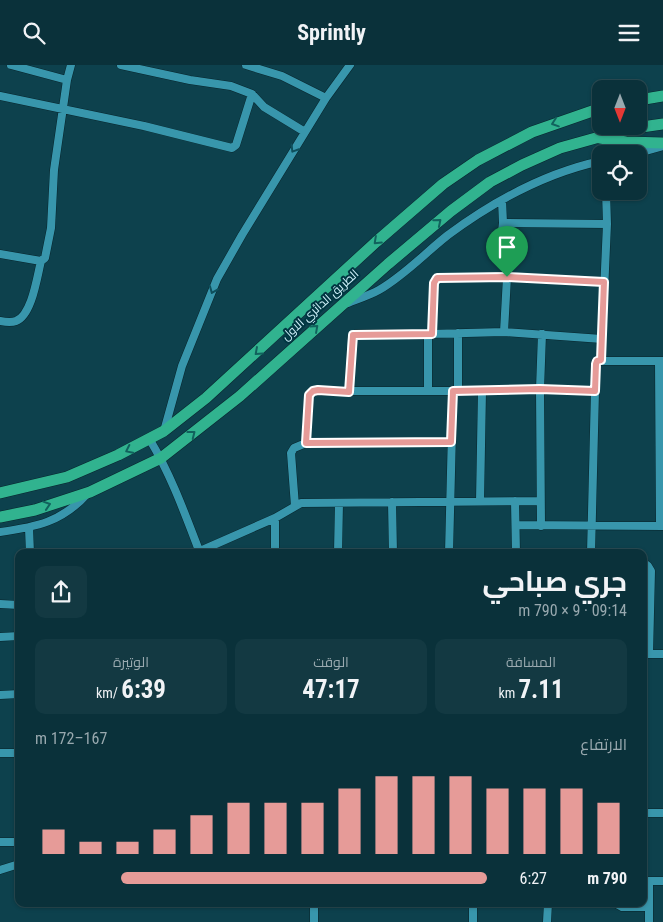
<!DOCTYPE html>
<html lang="ar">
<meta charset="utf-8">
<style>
body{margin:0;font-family:"Roboto Condensed",Cairo,sans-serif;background:#133942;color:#f1f3f6;direction:rtl;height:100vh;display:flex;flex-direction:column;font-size:19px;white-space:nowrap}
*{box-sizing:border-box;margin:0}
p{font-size:16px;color:#99a9af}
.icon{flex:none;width:28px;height:28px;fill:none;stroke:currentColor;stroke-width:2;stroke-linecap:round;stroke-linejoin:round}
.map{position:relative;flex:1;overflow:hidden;direction:ltr}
.panel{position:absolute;left:15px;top:484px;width:632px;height:358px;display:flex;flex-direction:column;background:#0a313a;border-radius:10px;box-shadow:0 1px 4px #0004,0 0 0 1px #2a4c54;direction:rtl}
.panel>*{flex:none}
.needle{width:32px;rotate:180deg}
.fabs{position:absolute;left:592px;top:15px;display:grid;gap:10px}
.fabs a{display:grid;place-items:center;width:55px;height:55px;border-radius:10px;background:#0a313a;box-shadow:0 1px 4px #0004,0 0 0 1px #2a4c54;font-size:25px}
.pin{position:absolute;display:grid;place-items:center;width:42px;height:42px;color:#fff;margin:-51px -21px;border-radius:50% 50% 50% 0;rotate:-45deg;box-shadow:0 0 5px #0007}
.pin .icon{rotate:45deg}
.round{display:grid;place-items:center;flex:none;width:52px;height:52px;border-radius:10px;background:#133942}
.headline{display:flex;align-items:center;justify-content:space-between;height:85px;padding:0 20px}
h1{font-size:28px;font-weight:700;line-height:38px}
.stats{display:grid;grid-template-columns:repeat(3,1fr);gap:8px;height:85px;padding:5px 20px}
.stats div{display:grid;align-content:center;border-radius:10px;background:#133942;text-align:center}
.stats b{font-size:25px;font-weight:700}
.stats small{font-size:14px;font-weight:400}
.stats p{font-size:14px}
.chart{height:140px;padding:10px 20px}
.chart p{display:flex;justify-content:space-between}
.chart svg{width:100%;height:90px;margin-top:5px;stroke:#e69b98;stroke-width:6}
ul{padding:0 20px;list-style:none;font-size:16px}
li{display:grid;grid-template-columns:80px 60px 1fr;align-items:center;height:38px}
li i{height:12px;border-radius:6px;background:#e69b98}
header{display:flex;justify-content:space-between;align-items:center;height:65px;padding:0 20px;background:#0a313a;font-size:22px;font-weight:700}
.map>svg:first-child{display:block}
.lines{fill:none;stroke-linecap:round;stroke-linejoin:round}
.minor-casing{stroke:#08262d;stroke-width:9}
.primary-casing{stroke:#08262d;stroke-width:12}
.minor{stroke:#3896ac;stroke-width:8}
.primary{stroke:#31b38f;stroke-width:11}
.oneway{stroke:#11625d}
.oneway2{stroke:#0e4f5c}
.route-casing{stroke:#fff;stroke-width:10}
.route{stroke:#e69b98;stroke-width:6}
.labels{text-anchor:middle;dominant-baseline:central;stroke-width:4;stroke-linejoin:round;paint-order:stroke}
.street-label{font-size:12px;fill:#d1f3fc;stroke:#003742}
</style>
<header><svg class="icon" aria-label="menu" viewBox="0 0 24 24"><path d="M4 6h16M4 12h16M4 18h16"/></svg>Sprintly<svg class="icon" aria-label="search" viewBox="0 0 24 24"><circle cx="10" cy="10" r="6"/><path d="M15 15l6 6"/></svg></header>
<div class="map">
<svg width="663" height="857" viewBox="0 0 663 857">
<rect width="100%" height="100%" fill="#0d414d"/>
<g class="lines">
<g class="minor-casing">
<path id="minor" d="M11 0 67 15
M121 0 190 15 231 21 252 29 264 42 305 67
M246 0 282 11 326 33
M0 31 144 61 232 83 236 80 252 29
M635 89 663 81
M606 126 607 159
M502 135 503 158 607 159 601 295
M503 158 502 166 507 212 504 267
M0 189 41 196
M348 238C358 234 370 230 379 225 405 210 425 188 448 170 494 136 545 108 601 96
M0 256C5 257 11 258 16 256 32 250 37 212 41 196L45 193 51 163 54 105 67 15 71 0
M428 269V326
M432 269 434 218 437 213 507 212 604 217
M659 296 660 461
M458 326V268
M349 327 352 272 356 269H428L504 267 602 274
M164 366 182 301 217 214 242 170 326 33 350 0
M150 375C171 410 185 449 200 488
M306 378 451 377
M480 436 482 326
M515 436 516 488
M392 437 393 488
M295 441 291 388 294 383 306 378 309 330 313 326H453L540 324 595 326V302L597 296H663
M275 453V488
M516 460 663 461
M541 461 540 324 542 269
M29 463 30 488
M0 467C36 462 62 457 87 429
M200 486 275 453 301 438 540 436
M338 488 339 438
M449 488 453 326
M591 488 595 326
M644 498 648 501 651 506 649 589
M0 539 19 540
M0 572 19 571
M644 589H663
M0 630 19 629
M0 688H19
M644 748H663
M0 777H19
M0 805 19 799
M644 816H663
M649 816V857
M615 838 622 842H649
M314 857V838
M473 857V838
M547 857 548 838"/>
</g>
<g class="primary-casing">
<path id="primary" d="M639 35 663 31
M600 73 626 77 663 78
M0 428 67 412 118 390 164 366 206 333 376 177 443 119 478 95 532 67 601 43
M0 452 35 445 90 427 161 393 240 331 388 199 451 146 490 117 522 100 560 83 628 64 663 59"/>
</g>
<use href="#minor" class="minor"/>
<use href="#primary" class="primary"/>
</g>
<defs><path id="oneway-chevron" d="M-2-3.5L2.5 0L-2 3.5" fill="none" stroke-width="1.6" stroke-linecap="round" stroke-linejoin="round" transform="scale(1.25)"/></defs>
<g class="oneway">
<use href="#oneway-chevron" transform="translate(555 58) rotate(161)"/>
<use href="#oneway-chevron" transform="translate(438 157) rotate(-40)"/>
<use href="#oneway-chevron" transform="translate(377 176) rotate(137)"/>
<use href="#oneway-chevron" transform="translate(315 263) rotate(-42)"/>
<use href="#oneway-chevron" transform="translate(258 287) rotate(138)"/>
<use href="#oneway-chevron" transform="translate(192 369) rotate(-38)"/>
<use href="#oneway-chevron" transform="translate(129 385) rotate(154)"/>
<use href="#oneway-chevron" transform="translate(47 440) rotate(-18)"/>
</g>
<g class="oneway2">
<use href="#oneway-chevron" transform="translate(294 84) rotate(122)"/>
<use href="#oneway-chevron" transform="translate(213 225) rotate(112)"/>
</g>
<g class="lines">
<g class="route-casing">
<path id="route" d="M507 212 604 217 601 295 597 296 596 299 595 326 540 324 453 326 451 377 306 378 309 330 313 326 318 325 349 327 353 270 432 269 434 218 437 213Z"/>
</g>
<use href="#route" class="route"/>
</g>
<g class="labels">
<g class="street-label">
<text transform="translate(320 240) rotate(-42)">الطريق الدائري الاول</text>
</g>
</g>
</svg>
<div class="fabs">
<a><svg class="needle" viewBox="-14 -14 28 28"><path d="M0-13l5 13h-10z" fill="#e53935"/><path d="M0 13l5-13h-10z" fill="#99a9af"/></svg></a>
<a><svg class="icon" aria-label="locate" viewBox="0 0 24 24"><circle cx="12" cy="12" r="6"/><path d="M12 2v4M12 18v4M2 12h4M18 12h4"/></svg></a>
</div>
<div class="pin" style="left:507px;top:212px;background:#1e9e55"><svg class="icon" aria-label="arrive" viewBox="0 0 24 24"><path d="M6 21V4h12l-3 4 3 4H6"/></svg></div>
<section class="panel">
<div class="headline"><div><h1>جري صباحي</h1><p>09:14 · 9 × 790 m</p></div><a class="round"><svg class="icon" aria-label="share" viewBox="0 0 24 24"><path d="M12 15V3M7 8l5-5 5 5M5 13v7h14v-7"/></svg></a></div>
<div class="stats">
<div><p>المسافة</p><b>7.11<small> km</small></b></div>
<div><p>الوقت</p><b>47:17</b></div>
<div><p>الوتيرة</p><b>6:39<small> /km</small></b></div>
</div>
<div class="chart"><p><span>الارتفاع</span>167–172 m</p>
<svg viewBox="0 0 160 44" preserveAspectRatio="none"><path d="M5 44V32M15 44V38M25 44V38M35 44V32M45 44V25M55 44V19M65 44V19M75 44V19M85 44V12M95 44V6M105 44V6M115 44V6M125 44V12M135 44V12M145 44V12M155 44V19"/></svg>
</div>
<ul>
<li><b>790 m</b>6:27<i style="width:81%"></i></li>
</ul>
</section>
</div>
